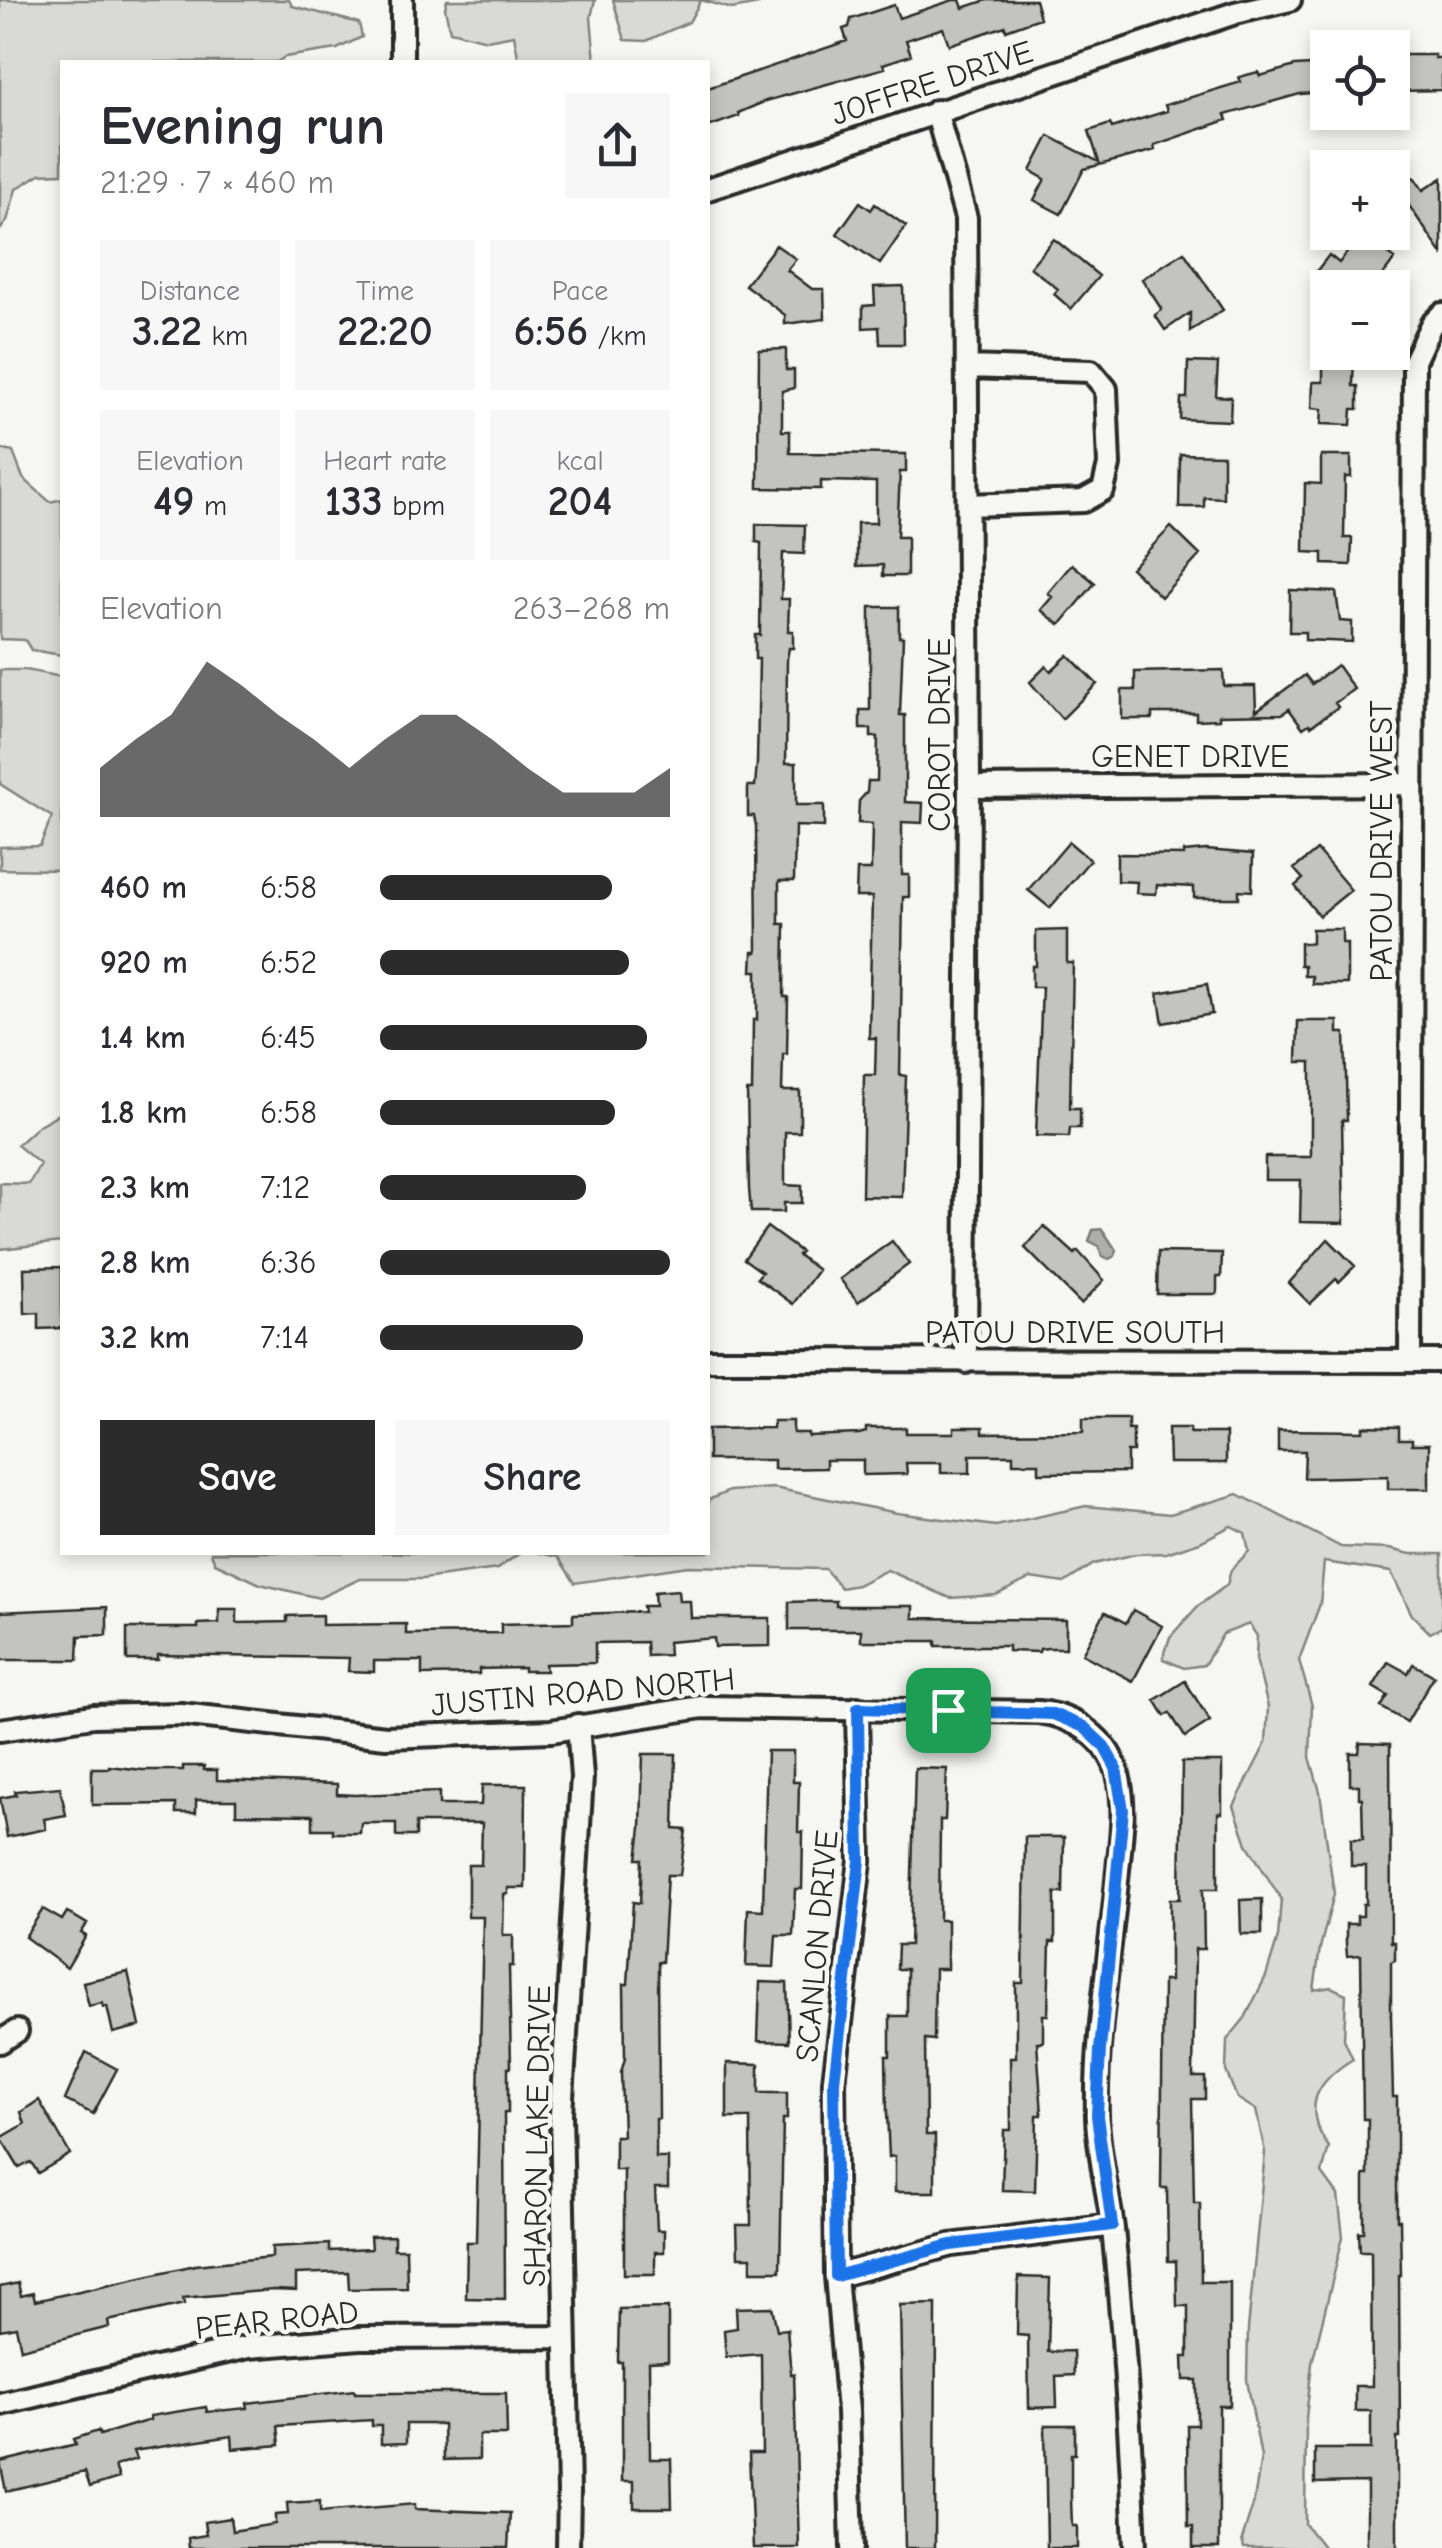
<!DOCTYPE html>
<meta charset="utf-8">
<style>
body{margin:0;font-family:"Comic Neue",sans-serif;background:#f7f7f7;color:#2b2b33;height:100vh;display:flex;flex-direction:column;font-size:38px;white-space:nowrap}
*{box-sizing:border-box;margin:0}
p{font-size:32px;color:#7c7c81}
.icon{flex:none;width:55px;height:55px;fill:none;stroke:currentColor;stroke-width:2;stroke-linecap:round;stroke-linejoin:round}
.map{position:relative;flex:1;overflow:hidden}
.drawer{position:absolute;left:60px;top:60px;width:650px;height:1495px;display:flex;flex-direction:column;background:#fff;border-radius:0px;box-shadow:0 5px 15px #0003}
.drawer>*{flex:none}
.fabs{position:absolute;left:1310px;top:30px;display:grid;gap:20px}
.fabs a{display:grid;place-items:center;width:100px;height:100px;border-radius:0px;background:#fff;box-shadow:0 5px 15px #0003;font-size:50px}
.pin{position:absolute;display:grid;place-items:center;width:85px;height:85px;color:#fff;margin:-42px;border-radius:20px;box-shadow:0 5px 15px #0006}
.round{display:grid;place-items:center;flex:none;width:105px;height:105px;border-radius:0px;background:#f7f7f7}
.head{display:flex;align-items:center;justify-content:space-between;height:170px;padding:0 40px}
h1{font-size:55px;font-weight:600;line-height:75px}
.figures{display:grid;grid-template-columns:repeat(3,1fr);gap:15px;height:170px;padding:10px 40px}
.figures div{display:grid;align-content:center;border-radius:0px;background:#f7f7f7;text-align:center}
.figures b{font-size:42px;font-weight:600}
.figures small{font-size:28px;font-weight:400}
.figures p{font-size:28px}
.chart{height:280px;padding:20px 40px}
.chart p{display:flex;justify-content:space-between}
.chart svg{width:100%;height:180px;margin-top:10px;fill:#2b2b2b;opacity:.7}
.primary-button{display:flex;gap:20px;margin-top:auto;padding:20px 40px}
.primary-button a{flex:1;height:115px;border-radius:0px;background:#2b2b2b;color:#fff;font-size:40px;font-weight:600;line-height:115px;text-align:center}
.primary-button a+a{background:#f7f7f7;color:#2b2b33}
ul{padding:0 40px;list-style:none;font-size:32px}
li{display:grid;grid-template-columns:160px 120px 1fr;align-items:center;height:75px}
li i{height:25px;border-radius:12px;background:#2b2b2b}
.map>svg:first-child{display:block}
.green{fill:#d9d9d5;stroke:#828280;stroke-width:2.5}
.water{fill:#aeaeab;stroke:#7a7a78;stroke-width:2.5}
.building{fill:#c3c3c0;stroke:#2b2b2b;stroke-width:2.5}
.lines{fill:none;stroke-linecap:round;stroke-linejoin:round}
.street-casing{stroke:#2b2b2b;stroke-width:28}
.street{stroke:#f6f6f2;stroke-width:20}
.route-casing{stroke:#fff;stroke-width:20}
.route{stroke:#1a73e8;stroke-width:12}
.labels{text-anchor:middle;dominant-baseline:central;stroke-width:9;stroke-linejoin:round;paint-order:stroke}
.street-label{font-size:32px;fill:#2b2b2b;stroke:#f6f6f2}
</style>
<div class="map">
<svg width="1442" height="2548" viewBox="0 0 1442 2548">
<rect width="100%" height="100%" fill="#f6f6f2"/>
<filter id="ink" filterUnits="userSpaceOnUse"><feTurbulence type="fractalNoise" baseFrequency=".01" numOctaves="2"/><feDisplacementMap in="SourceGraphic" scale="20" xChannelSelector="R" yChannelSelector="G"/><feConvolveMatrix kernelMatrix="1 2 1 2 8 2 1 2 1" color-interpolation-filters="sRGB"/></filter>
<g filter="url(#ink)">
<path class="green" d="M0 0H289L292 6 359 23 362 37 337 49 285 57 277 62H62V173L40 174 16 189 7 221 0 230Z
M447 0H595L591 17 595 62H519L514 35 487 40 450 31 445 8Z
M613 0H760L759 4 732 9 701 0 689 22 646 41 625 40Z
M0 449 13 452 23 478 50 502 62 499V655L31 650 25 640 0 639Z
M0 670H26L62 677V870L0 869V847L40 846 52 817 0 784Z
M62 1112V1242L0 1249V1183L29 1184 40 1164 17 1145 39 1125Z
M774 1488 897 1513 996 1526 1086 1506 1170 1514 1238 1494 1341 1547 1389 1549 1411 1554H1442V1627L1430 1633 1412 1615 1391 1572 1324 1562 1320 1604 1299 1660 1312 1706 1310 1757 1320 1792 1334 1894 1320 1948 1314 1990 1331 1987 1346 1994 1344 2039 1353 2059C1315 2082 1301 2108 1329 2147L1322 2173 1338 2195 1343 2237 1312 2363 1306 2418 1305 2524 1324 2548H1244L1242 2540 1254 2501 1261 2457 1247 2380 1248 2329 1265 2152 1256 2110 1237 2098 1226 2071 1227 2040 1245 2018 1266 1976 1278 1937 1281 1899 1247 1844 1234 1806 1266 1743 1268 1707 1256 1659 1257 1636 1249 1624 1223 1634 1204 1665 1184 1668 1163 1659 1170 1637 1198 1606 1227 1585 1231 1570 1249 1551 1245 1533 1231 1526 1200 1542 1166 1553 1136 1554 1094 1564 1064 1583 1031 1578 996 1595 950 1598 887 1570 857 1585 841 1588 825 1569 688 1566 575 1583 558 1557 540 1553 708 1552V1500L729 1491Z
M211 1553V1552L520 1553 497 1569 423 1579H360L319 1598 260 1584 215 1563Z"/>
<path class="water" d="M1102 1229 1116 1250 1115 1256 1109 1259 1102 1257 1099 1246 1089 1241 1093 1230Z"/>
<path class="building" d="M953 0H960L963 8 987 0H1035L1040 18 1006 30 1005 26 949 45 943 28 906 40 911 55 883 64 885 68 766 101 738 113 739 116 708 127V88L847 41 843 29 849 27 851 19 894 5 899 18Z
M1400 55H1435V58H1442V90L1400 91Z
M1328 64V92L1300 94 1225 115 1227 120 1154 145 1155 150 1084 169 1061 214 1034 200 1045 179 1031 171 1049 136 1099 162 1089 131 1110 124 1112 128 1167 111 1165 105 1241 82 1239 77 1258 72 1260 76 1295 66Z
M1414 177 1423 190 1442 178V254L1397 188Z
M860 202 871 210 875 204 906 226 880 264 837 234Z
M1362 233 1395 259 1373 288H1335L1315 273 1329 255 1339 263Z
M1054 239 1099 276 1071 309 1054 294 1058 289 1030 267Z
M776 245 796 259 787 270 812 289H824L825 319 785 324V315L745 285Z
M1184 252 1223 310 1190 331V313L1165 330 1155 315 1162 310 1142 279Z
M903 286 904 344H880L879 327 863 328V306L875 305 874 287Z
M786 349V370H794V388L782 391V431H790V453L906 454V472H900L897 537H907V576H883V565L857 566V523H876V482L821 481V489L758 488 759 350Z
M1323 352H1354L1353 386H1358V409H1352L1351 425 1321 424 1322 409 1312 408 1313 382H1323Z
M1188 362 1218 363 1216 396 1231 397 1230 421 1180 419 1181 398H1187Z
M1180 454 1223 455V498L1204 497V507H1179Z
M1321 456H1351V477H1345L1344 538H1352L1351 565 1323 564V553L1304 552 1305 483 1321 484Z
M756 524 805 525 804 554 783 553 781 599H789L788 631H793V648H789L787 659 786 763H796V805H824V827L795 826 794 881H779V924H785L784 997H788L787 1054H783L782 1091H800V1132H785V1185L802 1186V1203H784V1212H751L749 1189 747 1091H752L753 1020H757V971H752L753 952H757L756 826 754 816H748V786H755L757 763 759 659H755V635H760L761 543 756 542Z
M1171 527 1200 555 1161 597 1131 568Z
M1072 564 1095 583 1060 625 1041 610 1052 597 1048 593Z
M1290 590 1336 592 1340 621 1352 622V642L1305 640V632H1289Z
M870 607H899V637H903L900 715H905V802L923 803 922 823 902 822V875H909V897H903L900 1075 906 1076 902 1197 862 1196 864 1075H875L876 1038H869L872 897H856L857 870H871L872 824 858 823 859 801 867 792 868 781H877L878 737H871V729H860V710H870Z
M1068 655 1097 684 1062 719 1030 682 1046 666 1051 671Z
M1337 665 1354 689 1335 703 1338 707 1311 726 1309 724 1303 728 1289 709 1282 714 1219 715V719L1196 720V713H1152V719H1122V690H1135V672L1223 670 1224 686H1255L1256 711 1305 675 1312 684Z
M1069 842 1090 860 1050 908 1028 890Z
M1206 850 1253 854 1252 891 1239 890V898H1194V887L1157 885 1156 894 1136 893 1137 882 1117 881V854L1184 855V852Z
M1317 850 1351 890 1319 916 1295 886 1303 879 1294 869Z
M1312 929H1342V943H1347V984H1312V976H1304V965H1300V943H1312Z
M1067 930V963H1073L1070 1108H1080V1128H1070L1069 1137 1036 1136 1042 987H1032V966H1036V931Z
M1207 984 1212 1014 1163 1023 1158 993Z
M1298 1021H1338V1033H1345L1347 1120H1342L1344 1223 1300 1222 1301 1180H1265V1157H1311V1062H1297Z
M1044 1226 1075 1254 1078 1251 1104 1280 1081 1304 1025 1248Z
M767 1227 801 1252 798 1255 818 1270 793 1304 757 1278 762 1272 744 1259Z
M1328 1239 1355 1266 1339 1282 1336 1279 1310 1304 1289 1283Z
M892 1241 909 1264 858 1302 840 1279Z
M1158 1252 1222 1253 1221 1277H1217V1294H1157Z
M62 1267V1328L39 1329V1313L25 1314 24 1268Z
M1083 1418H1128V1429H1133V1452H1127V1472L1039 1473V1463H1013V1455H970V1473H941V1463H906L907 1474 863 1475V1460H826V1468L774 1469V1460H708V1429L773 1428V1421H793V1433H808V1436L859 1434 866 1432V1428H906V1433H954V1427H983V1433L1083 1432Z
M1363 1426 1399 1427V1439H1412V1444H1429V1489H1388V1476L1304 1478 1305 1451H1278V1430L1363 1431Z
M1168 1428H1190V1433H1226V1463H1169Z
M678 1590 679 1601H690L691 1618H770V1646L715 1647 714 1638 668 1642 669 1655 647 1656 646 1642 595 1643V1663L545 1664 546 1671H524V1668L479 1669V1674L422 1675V1661H374V1672L348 1671 349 1658 158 1655V1660H127V1628H198V1624L219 1623V1609H237V1623L287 1622V1616L322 1615V1625L406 1624V1634L501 1633V1624L573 1622V1614L644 1612 643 1606H655L654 1592Z
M818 1601H836V1606H913V1618L1066 1620V1648H1048L1040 1649 1039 1652 1008 1651V1646H936V1641H861V1630H789V1602Z
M107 1607V1635L79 1636 78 1660H0V1612Z
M1133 1610 1162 1626 1133 1681 1082 1654 1105 1612 1126 1623Z
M1388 1662 1408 1673 1413 1664 1434 1676 1407 1722 1381 1707 1388 1696 1373 1687Z
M1185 1681 1210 1721 1185 1737 1170 1713 1165 1716 1155 1700Z
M1360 1743 1390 1744 1391 1942H1395V1960L1391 1962V2015L1393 2097H1397V2220H1400L1401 2275H1399L1400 2438H1397V2548H1367V2482L1315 2483V2449H1371V2411H1355V2386H1372L1371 2251H1360L1359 2232H1364V2175H1368V2119H1363L1361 1955 1347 1956 1346 1943V1924H1357V1916H1363V1904H1366V1866H1351V1839H1363L1362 1798H1359V1785H1350V1753H1359Z
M767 1751H793V1782H799L798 1832H803L802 1889H795L793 1935H776L774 1967 746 1966 748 1909 763 1910Z
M643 1754H676L674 1829 686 1830 680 1875H667L662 1962H658L659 2119H656V2158H668V2188H655L657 2230H664V2252H655V2274H624V2170H615V2136H623L621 2073 625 2058 624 1984H628L633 1902 640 1903 642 1859H637L641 1828Z
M1182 1762H1222V1813H1218V1889H1203L1204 1949H1195L1193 2077H1205V2099H1192L1194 2203H1200L1201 2282H1230V2406H1219V2548H1193V2527H1188L1187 2425H1197V2380H1184L1183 2357H1188V2306H1177L1176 2261H1168L1167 2188H1161L1163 1981H1170V1899H1180Z
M109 1766 142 1770H183V1766H204V1770H217V1780L337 1784V1794L354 1795 439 1792V1805H481L482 1785H526L525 1888H508V1894H504L503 1935H513V1966H509L511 2067H508V2113H504L505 2299 466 2298 467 2242H476L483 1917H468V1865H481L482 1823H416V1836H396V1823H361L360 1833H333V1829H313V1815L236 1814V1800H196V1813H176V1804L92 1805V1768H109Z
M915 1768 947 1769 945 1820H940L939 1920H947V1969H935L934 2040 925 2039 926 2135H935V2192H895V2156L889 2157 887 2113 886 2056H890V2016H907V1969H897L898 1945H910Z
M60 1787 66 1815 44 1819 46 1829 7 1837 0 1798 16 1795 15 1791Z
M1025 1837H1064L1063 1893H1055V1942H1050L1048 2015H1043V2042H1037L1042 2115H1037L1035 2191 1002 2190 1004 2130H1011L1010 2057H1016V1983H1023Z
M1262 1899V1934H1241L1240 1900Z
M43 1909 62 1920 67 1912 87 1924 81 1933 86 1936 67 1968 25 1937Z
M128 1972 140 2026 113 2033 107 2006 103 2007 102 2003 89 2006 83 1982Z
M760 1982 787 1983 789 2042 758 2041Z
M86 2052 117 2069 93 2114 65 2100Z
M727 2063 759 2064V2093H787V2119H783L780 2271H751V2257H738L737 2225H751L750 2118H727Z
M39 2100 70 2154 38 2173 31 2162 19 2168 1 2138 25 2124 21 2112Z
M394 2236V2249H406L407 2288 349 2289 348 2272 296 2274V2291L273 2290 183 2298 184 2304 108 2321 109 2327 21 2349 16 2327 0 2330V2287L18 2283 21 2296 33 2293 35 2301 195 2265 272 2257V2247L329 2244V2251L371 2249 370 2237Z
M1018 2277 1050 2278 1048 2352 1073 2351 1074 2375 1056 2376 1057 2407 1029 2408 1028 2336 1017 2335Z
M936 2304 935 2548H905L900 2305Z
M772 2307 777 2330 787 2329 791 2374H794L799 2548H753L749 2453H762L761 2354 726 2357 724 2330 737 2328 736 2308Z
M668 2308V2361L649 2362 650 2459H671L672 2508H634V2481H622V2362H618L619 2309Z
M354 2390 355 2393H506L507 2435H479V2459L444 2460 443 2424H406V2443L381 2444V2426H372V2420L278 2426 280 2445 233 2449 232 2436 133 2451 136 2459 115 2466 119 2478 90 2487 85 2472 6 2491 0 2462 76 2444 74 2439 98 2431 100 2435 150 2420V2416L206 2407 207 2412 248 2408 247 2403Z
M1045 2425H1075V2454H1071V2498L1072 2526H1077V2548H1047Z
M320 2501V2512L415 2504V2509L510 2513 508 2548H189L188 2538 206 2535 204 2522 230 2518 232 2531 275 2524V2515L288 2514 287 2503Z"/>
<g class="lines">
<g class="street-casing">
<path id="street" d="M402 0V62
M936 111 966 218 969 787 966 1362
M708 189 1235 13 1290 0
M968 505 1083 501 1103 490 1109 465 1106 389 1091 371 968 367
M969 787 1411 784
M708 1360 1442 1361
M1410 1361 1414 361 1431 325 1442 314
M0 1730 93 1716 181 1714 386 1737 551 1731 702 1707 1039 1712C1074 1716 1108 1738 1118 1774 1127 1809 1120 1845 1117 1880 1110 1958 1095 2038 1097 2116 1098 2154 1108 2191 1113 2229 1124 2335 1131 2441 1135 2548
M0 2042 17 2031
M836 2276 951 2245 1112 2225
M0 2404 248 2347 360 2338 565 2337
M568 2548 569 2492 561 2114 582 1777 578 1725
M852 2548 848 2411 836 2276 834 2082 860 1861 857 1708"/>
</g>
<use href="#street" class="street"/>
</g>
</g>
<g class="lines" filter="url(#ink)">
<g class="route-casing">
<path id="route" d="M858 1708 1053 1714 1084 1727 1104 1746 1116 1768 1123 1810 1100 2050 1097 2116 1112 2225 951 2245 836 2276 834 2082 860 1861Z"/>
</g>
<use href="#route" class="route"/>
</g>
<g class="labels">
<g class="street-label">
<text transform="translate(932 83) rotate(-18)">JOFFRE DRIVE</text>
<text transform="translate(939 735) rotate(-90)">COROT DRIVE</text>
<text x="1190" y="756">GENET DRIVE</text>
<text transform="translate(1381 841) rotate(-90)">PATOU DRIVE WEST</text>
<text x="1075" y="1332">PATOU DRIVE SOUTH</text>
<text transform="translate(583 1692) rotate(-5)">JUSTIN ROAD NORTH</text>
<text transform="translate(817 1946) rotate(-85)">SCANLON DRIVE</text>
<text transform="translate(537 2136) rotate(-89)">SHARON LAKE DRIVE</text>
<text transform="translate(277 2320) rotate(-6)">PEAR ROAD</text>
</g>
</g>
</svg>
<div class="fabs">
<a><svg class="icon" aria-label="locate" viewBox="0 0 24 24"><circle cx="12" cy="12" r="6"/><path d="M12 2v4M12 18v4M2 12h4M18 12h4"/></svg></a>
<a>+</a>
<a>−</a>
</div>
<div class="pin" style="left:948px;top:1710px;background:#1e9e55"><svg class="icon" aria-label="arrive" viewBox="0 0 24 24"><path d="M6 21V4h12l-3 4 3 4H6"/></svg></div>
<section class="drawer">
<div class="head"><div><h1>Evening run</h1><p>21:29 · 7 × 460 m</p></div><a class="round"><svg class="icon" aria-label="share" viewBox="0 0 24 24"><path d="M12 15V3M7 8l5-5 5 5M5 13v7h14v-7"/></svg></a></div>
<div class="figures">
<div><p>Distance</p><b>3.22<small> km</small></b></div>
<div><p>Time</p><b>22:20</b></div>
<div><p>Pace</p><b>6:56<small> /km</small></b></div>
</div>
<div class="figures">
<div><p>Elevation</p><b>49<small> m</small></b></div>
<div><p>Heart rate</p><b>133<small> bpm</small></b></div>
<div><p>kcal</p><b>204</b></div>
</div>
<div class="chart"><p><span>Elevation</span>263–268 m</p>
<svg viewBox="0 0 160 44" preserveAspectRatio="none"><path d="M0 44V32L10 25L20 19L30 6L40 12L50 19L60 25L70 32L80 25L90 19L100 19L110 25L120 32L130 38L140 38L150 38L160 32V44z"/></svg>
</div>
<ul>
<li><b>460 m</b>6:58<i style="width:80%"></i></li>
<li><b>920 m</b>6:52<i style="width:86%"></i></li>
<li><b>1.4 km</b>6:45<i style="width:92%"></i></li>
<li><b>1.8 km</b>6:58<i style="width:81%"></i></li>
<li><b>2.3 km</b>7:12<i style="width:71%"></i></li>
<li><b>2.8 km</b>6:36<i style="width:100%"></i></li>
<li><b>3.2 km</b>7:14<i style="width:70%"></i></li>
</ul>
<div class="primary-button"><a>Save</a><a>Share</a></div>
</section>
</div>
